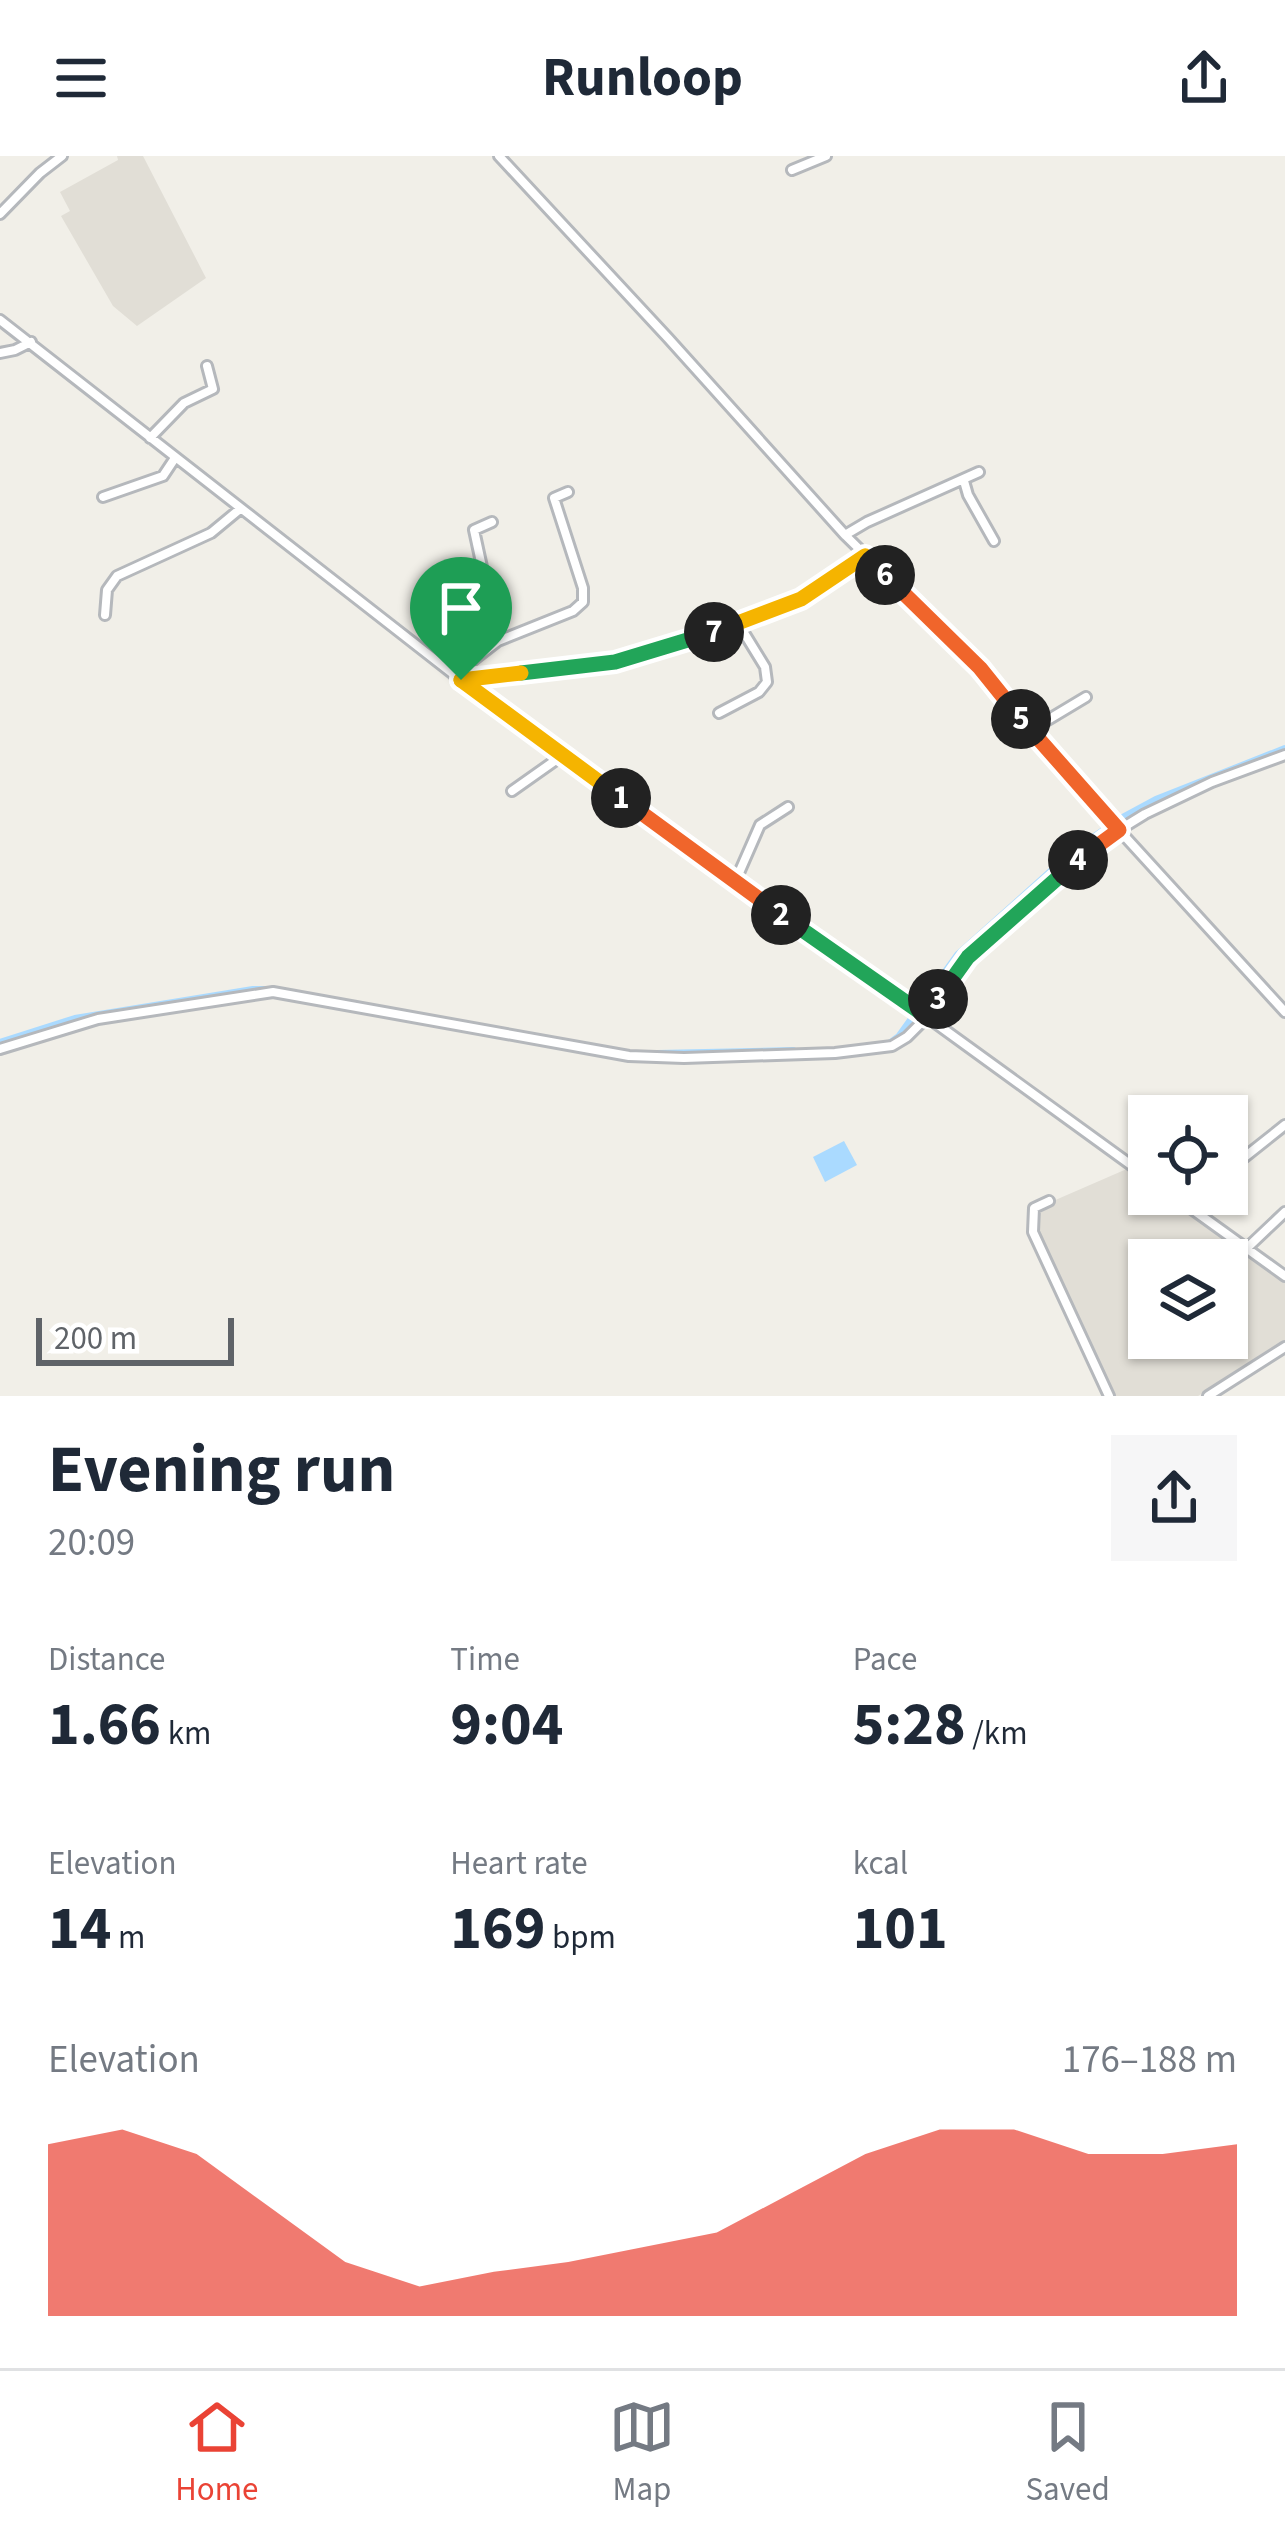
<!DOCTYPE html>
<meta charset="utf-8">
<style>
body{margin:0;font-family:"Source Sans 3",sans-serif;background:#f6f6f7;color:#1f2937;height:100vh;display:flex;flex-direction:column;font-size:45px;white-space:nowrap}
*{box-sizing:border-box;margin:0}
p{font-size:39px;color:#747a83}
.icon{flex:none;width:66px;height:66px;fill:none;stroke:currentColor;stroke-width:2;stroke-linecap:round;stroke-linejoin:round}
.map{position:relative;height:1240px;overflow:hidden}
.details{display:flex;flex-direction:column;background:#fff;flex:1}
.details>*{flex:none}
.buttons{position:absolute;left:1128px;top:939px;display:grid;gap:24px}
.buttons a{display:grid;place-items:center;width:120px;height:120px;border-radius:0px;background:#fff;box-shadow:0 3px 9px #0004;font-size:60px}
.scale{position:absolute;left:36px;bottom:30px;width:198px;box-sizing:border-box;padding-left:12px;border:6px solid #5f6368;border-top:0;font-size:33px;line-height:42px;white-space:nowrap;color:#5f6368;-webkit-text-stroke:9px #fff;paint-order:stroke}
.pin{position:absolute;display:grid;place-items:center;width:102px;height:102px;color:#fff;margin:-123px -51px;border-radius:50% 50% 50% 0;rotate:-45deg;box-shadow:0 0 12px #0007}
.pin .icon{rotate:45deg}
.km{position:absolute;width:60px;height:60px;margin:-30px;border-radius:50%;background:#222;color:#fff;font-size:33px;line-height:60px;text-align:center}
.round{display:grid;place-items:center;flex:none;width:126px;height:126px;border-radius:0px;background:#f6f6f7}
.summary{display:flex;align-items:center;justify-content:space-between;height:204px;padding:0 48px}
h1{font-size:66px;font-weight:700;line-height:90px}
.figures{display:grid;grid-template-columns:repeat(3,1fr);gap:18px;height:204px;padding:12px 48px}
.figures div{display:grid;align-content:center}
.figures b{font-size:60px;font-weight:700}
.figures small{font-size:33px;font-weight:400}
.figures p{font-size:33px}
.chart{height:336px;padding:24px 48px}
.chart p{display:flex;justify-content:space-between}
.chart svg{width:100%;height:216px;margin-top:12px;fill:#ea4335;opacity:.7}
header{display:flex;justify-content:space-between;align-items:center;height:156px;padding:0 48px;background:#fff;font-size:54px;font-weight:700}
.tab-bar{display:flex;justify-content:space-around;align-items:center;height:168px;border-top:3px solid #e0e1e3;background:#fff;font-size:33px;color:#747a83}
.tab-bar a{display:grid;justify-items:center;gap:6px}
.tab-bar .selected{color:#ea4335}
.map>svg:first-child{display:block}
.education{fill:#e1ded6;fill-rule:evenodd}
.water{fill:#aadaff}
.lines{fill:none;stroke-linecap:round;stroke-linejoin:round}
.canal{stroke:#aadaff;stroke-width:8}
.minor-casing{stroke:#b5b8bc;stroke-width:14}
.minor{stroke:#fff;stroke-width:8}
.split-1-casing{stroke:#fff;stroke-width:24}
.split-2-casing{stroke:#fff;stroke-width:24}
.split-3-casing{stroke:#fff;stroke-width:24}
.split-4-casing{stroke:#fff;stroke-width:24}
.split-5-casing{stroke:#fff;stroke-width:24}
.split-6-casing{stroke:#fff;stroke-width:24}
.split-7-casing{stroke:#fff;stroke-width:24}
.split-8-casing{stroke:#fff;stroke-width:24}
.split-9-casing{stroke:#fff;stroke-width:24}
.split-1{stroke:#f5b400;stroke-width:15}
.split-2{stroke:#f0652b;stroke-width:15}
.split-3{stroke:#22a559;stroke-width:15}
.split-4{stroke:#22a559;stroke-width:15}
.split-5{stroke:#f0652b;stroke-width:15}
.split-6{stroke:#f0652b;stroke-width:15}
.split-7{stroke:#f5b400;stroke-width:15}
.split-8{stroke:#22a559;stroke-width:15}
.split-9{stroke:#f5b400;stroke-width:15}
</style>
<header><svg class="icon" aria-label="menu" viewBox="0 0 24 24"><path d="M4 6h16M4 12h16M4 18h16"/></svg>Runloop<svg class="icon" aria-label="share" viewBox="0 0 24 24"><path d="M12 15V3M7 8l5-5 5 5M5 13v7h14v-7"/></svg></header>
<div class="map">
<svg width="1285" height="1240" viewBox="0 0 1285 1240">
<rect width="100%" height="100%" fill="#f1efe8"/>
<path class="education" d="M117 0H143L206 122 137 170 113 150 61 60 70 55 60 36 118 4Z
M1129 1012 1149 1027V1038H1164L1285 1124V1186L1198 1240H1113L1036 1075 1037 1052ZM1149 1104H1227V1182H1149Z"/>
<path class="water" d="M844 985 857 1009 825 1026 813 1001Z"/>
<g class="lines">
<path class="canal" d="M0 887 75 863 253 834H277
M891 887 899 881 958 799 1073 696 1119 664 1156 644 1285 593
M658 898 793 895"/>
<g class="minor-casing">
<path id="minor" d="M499 0 668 182 845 379 980 512 1119 674 1285 856
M792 14 826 0
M0 58 40 17 62 0
M0 164 461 524 787 764 927 861 1149 1022
M0 197 15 194 31 186
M150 282 184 247 213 233 207 210
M964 325 968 339 994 385
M103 341 163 320 175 302
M845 379 867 366 979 316
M105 459 107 434 117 420 211 377 240 353
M498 485 573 455 583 446V432L554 342 568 336
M454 519 498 485 474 374 492 366
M463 524 588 510 636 501 783 451 801 443 865 400
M719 557 759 536 767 526 765 511 738 467
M1031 574 1086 541
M512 635 563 599
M735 726 760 669 788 651
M0 893 98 863 273 836 629 900 684 902 835 897 892 890 907 881 927 861 968 801 1079 704 1119 674 1145 658 1212 626 1285 599
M1227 1015 1285 969
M1171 1038 1285 1120
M1049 1045 1034 1052 1033 1076 1109 1240
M1186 1049 1199 1038
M1247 1092 1285 1056
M1208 1240 1285 1191"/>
</g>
<use href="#minor" class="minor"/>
</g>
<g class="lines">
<g class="split-1-casing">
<path id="split-1" d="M461 524 621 642"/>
</g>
<g class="split-2-casing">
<path id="split-2" d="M621 642 781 759"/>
</g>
<g class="split-3-casing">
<path id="split-3" d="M781 759 927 861 938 843"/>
</g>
<g class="split-4-casing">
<path id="split-4" d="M938 843 968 801 1078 704"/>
</g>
<g class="split-5-casing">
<path id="split-5" d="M1021 563 1119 674 1078 704"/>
</g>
<g class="split-6-casing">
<path id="split-6" d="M885 419 980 512 1021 563"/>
</g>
<g class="split-7-casing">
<path id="split-7" d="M714 476 801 443 865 400 885 419"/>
</g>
<g class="split-8-casing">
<path id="split-8" d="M521 517 615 506 714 476"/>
</g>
<g class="split-9-casing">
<path id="split-9" d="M461 524 521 517"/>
</g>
<use href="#split-1" class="split-1"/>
<use href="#split-2" class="split-2"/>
<use href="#split-3" class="split-3"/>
<use href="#split-4" class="split-4"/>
<use href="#split-5" class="split-5"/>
<use href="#split-6" class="split-6"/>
<use href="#split-7" class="split-7"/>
<use href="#split-8" class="split-8"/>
<use href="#split-9" class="split-9"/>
</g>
</svg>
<div class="buttons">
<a><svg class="icon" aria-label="locate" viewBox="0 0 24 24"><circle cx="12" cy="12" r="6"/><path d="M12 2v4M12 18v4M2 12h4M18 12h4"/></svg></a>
<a><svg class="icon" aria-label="layers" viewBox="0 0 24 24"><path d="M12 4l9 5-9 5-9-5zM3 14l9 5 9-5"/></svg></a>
</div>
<div class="scale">200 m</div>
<div class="pin" style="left:461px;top:524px;background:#1e9e55"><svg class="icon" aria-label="arrive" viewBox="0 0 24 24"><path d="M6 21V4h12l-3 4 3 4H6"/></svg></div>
<b class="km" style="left:621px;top:642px">1</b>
<b class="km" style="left:781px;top:759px">2</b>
<b class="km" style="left:938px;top:843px">3</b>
<b class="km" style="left:1078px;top:704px">4</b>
<b class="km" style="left:1021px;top:563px">5</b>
<b class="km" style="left:885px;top:419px">6</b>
<b class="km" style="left:714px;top:476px">7</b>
</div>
<section class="details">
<div class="summary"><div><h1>Evening run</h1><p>20:09</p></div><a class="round"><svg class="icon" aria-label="share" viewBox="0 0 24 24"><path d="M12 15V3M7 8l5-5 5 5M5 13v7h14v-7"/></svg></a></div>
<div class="figures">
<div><p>Distance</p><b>1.66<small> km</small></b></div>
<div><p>Time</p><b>9:04</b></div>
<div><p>Pace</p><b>5:28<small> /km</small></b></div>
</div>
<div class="figures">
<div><p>Elevation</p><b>14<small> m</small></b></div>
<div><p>Heart rate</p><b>169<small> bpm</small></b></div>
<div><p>kcal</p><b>101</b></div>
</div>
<div class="chart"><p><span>Elevation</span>176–188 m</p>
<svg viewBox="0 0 160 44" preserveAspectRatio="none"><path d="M0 44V9L10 6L20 11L30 22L40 33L50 38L60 35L70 33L80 30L90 27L100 19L110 11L120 6L130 6L140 11L150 11L160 9V44z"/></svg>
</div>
</section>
<nav class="tab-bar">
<a class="selected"><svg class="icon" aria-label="home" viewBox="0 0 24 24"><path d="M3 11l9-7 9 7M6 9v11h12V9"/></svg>Home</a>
<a><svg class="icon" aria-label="map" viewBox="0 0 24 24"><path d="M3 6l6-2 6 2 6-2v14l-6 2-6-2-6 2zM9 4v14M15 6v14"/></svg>Map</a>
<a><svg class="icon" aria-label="saved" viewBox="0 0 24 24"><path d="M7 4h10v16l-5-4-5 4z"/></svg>Saved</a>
</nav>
